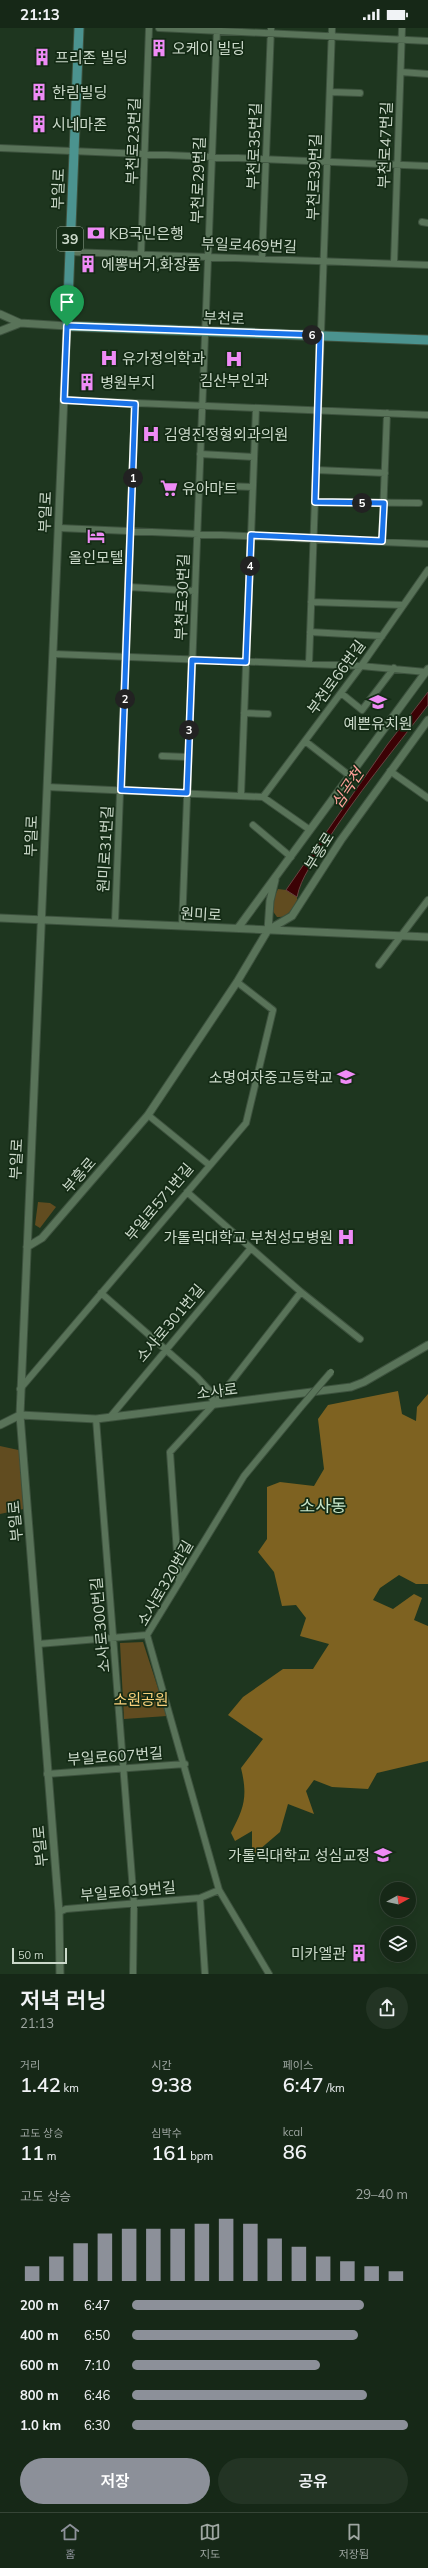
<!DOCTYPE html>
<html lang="ko">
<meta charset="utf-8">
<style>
body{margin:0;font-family:Mulish,"Noto Sans KR",sans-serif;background:#233424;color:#f1f3f6;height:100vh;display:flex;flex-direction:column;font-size:15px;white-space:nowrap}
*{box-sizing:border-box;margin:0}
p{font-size:13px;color:#9ea6a1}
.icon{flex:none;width:22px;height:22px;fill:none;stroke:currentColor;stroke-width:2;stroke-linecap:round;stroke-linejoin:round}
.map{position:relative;height:1946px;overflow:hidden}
.side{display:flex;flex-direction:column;background:#162817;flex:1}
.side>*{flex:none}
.needle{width:26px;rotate:82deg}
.controls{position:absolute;left:380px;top:1854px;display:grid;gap:8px}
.controls a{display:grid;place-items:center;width:36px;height:36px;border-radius:50%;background:#162817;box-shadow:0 4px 16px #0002,0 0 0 1px #354436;font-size:20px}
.scale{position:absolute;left:12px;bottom:10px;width:55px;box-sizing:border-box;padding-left:4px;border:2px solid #cbd9ca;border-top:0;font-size:11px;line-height:14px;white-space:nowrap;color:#cbd9ca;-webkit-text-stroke:3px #142b15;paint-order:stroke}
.pin{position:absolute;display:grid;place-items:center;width:34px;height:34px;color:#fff;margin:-41px -17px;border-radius:50% 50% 50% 0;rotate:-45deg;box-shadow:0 0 4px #0007}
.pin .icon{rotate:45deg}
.km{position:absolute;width:20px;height:20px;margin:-10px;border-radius:50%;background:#222;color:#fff;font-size:11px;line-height:20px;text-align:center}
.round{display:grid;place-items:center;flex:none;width:42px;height:42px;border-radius:21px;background:#233424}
.summary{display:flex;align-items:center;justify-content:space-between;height:68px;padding:0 20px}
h1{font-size:22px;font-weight:600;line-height:30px}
.figures{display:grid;grid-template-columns:repeat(3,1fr);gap:6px;height:68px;padding:4px 20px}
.figures div{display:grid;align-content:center}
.figures b{font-size:20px;font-weight:600}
.figures small{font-size:11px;font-weight:400}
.figures p{font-size:11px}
.chart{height:112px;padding:8px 20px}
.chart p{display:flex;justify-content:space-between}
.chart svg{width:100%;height:72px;margin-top:4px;stroke:#8c9099;stroke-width:6}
.button{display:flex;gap:8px;margin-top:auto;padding:8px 20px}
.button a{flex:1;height:46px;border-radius:24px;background:#8c9099;color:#fff;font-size:16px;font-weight:600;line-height:46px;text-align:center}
.button a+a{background:#233424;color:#f1f3f6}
ul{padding:0 20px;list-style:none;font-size:13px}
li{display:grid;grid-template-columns:64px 48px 1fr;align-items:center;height:30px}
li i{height:10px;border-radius:5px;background:#8c9099}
.status{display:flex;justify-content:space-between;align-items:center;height:28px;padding:0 20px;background:#162817;direction:ltr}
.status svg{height:11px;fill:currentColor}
.menu{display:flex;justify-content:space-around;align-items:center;height:56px;border-top:1px solid #354436;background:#162817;font-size:11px;color:#9ea6a1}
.menu a{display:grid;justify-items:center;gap:2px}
.menu .active{color:#8c9099}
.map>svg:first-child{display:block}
.green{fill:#614c20}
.forest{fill:#7e6221}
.water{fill:#3c0205;stroke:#674240}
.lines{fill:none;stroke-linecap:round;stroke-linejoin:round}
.minor-casing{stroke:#3d523e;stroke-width:8}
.tertiary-casing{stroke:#3d523e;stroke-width:9}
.primary-casing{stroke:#3d523e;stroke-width:11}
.minor{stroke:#597359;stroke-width:6}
.tertiary{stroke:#597359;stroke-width:7}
.primary{stroke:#4b938f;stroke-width:9}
.minor-bridge-casing{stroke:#3d523e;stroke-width:8;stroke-linecap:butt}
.minor-bridge{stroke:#597359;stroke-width:6}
.route-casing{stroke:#fff;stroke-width:8}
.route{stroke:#1a73e8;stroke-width:5}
.labels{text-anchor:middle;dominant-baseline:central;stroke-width:3.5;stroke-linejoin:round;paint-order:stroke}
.shield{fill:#142b15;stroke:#94a594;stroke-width:1}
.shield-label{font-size:14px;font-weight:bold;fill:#cbd9ca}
.poi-label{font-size:15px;fill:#cbd9ca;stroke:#142b15;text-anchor:start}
.street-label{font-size:15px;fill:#cbd9ca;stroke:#142b15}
.park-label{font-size:15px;fill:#f7cf7a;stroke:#142b15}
.water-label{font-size:16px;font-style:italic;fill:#ffa19a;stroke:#142b15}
.quarter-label{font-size:17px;fill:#c9e6c9;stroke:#142b15}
</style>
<div class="status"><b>21:13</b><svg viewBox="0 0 49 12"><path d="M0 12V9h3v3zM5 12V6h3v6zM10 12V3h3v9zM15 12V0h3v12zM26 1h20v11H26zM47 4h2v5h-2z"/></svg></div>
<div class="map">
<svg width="428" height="1946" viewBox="0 0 428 1946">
<rect width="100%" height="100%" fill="#1e361f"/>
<path class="green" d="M278 861 286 862 297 869V872C293 880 288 890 277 889L272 882V874Z
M38 1174 50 1175 56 1179 40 1200 35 1197Z
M0 1418 23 1423 28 1480 0 1486Z
M143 1614 167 1688 124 1691 120 1615Z"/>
<path class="forest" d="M398 1363 402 1386 416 1393 417 1379 428 1366V1556H416L399 1547 380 1560 373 1572 393 1581 414 1566 422 1570 414 1592 428 1598V1733L377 1745 368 1761 332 1759 314 1752 306 1763 314 1786 288 1776 280 1804 252 1828V1803L235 1813 231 1805C244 1780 248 1769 241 1740L263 1711 228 1687 243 1669 283 1641H313L329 1616 300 1608 306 1590 296 1577 282 1578 274 1544 258 1524 267 1511V1459L280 1454 314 1458 324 1441 318 1391 328 1377Z"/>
<path class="water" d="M428 664V677C393 723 356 767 325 816 314 833 301 849 297 869L286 862 387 717Z"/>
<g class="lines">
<g class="minor-casing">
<path id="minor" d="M159 0 428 13
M401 44 428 46
M330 64 360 65
M0 120 428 138
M422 194 428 195
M70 224 428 237
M141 226 149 0
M262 231 271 0
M394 235 402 0
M63 372 428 387
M200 426 254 429
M316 442 385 445
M199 457 253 459
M315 474 419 475
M59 500 428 516
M382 513 387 385
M129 559 195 563
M311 574 403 577
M310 604 382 608
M54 626 361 638 426 644
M309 636 332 0
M341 665 362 682 394 640
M244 685 268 686
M305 713 350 748
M162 728 188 729
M390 743 428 770
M47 759 263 769 310 802
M241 767 256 380
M263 769 361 638 428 542
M253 797 291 829
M115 895 135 376
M182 898 217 0
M379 937 428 872
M148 1087 208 1136
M187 1164 301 1264 360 1311
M101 1265 197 1349 209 1362 214 1376
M20 1361 246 1095 273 982 237 954
M111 1388 251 1220
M96 1391 134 1876 133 1946
M179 1554 170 1424 214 1376 301 1264
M38 1616 147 1607
M47 1746 185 1736
M200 1870 205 1946
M59 1884 66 1881 200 1870 219 1862
M269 1946 219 1862 147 1607 244 1448 300 1380"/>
</g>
<g class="tertiary-casing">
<path id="tertiary" d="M0 286 20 295 67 298 20 1387 59 1884 60 1946
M0 303 18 296
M0 890 428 909
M238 900 428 641
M268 902 292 888 341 812 428 692
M27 1219 42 1210 148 1087 237 954 268 902 270 873 275 852
M0 1397 20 1387 96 1391 351 1359 364 1354 428 1317"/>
</g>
<g class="primary-casing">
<path id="primary" d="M79 0 67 298 428 312"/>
</g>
<use href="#minor" class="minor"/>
<use href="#tertiary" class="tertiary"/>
<use href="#primary" class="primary"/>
<g class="minor-bridge-casing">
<path id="minor-bridge" d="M300 1380 331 1344"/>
</g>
<use href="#minor-bridge" class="minor-bridge"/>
</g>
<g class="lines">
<g class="route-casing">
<path id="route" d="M67 298 320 307 315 474 384 475 382 513 251 507 246 634 192 632 187 765 121 762 135 376 64 372Z"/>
</g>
<use href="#route" class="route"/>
</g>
<defs>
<g id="building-bare" transform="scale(1.38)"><path d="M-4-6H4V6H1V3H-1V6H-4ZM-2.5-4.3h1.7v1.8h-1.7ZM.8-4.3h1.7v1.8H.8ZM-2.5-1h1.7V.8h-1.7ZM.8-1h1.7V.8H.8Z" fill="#ef8bf6" stroke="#142b15" stroke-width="2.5" paint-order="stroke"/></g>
<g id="bank-bare" transform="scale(1.38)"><path d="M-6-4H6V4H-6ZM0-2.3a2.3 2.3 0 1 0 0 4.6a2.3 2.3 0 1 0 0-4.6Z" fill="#ef8bf6" stroke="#142b15" stroke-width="2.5" paint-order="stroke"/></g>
<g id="hospital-bare" transform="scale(1.38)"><path d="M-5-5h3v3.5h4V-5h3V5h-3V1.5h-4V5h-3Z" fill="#ef8bf6" stroke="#142b15" stroke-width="2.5" paint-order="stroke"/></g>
<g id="supermarket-bare" transform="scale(1.38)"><path d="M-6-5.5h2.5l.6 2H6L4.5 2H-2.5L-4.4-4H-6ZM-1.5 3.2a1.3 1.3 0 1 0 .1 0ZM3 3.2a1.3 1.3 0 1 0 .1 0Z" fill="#ef8bf6" stroke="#142b15" stroke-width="2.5" paint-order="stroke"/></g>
<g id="hotel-bare" transform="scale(1.38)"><path d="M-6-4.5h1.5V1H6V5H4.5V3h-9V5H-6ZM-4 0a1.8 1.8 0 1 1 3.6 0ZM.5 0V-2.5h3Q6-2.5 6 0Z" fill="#ef8bf6" stroke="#142b15" stroke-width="2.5" paint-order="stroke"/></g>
<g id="school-bare" transform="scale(1.38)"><path d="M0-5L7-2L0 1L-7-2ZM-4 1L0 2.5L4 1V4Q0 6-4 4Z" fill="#ef8bf6" stroke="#142b15" stroke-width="2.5" paint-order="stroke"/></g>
<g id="university-bare" transform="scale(1.38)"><path d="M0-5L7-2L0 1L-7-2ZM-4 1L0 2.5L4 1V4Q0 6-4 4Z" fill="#ef8bf6" stroke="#142b15" stroke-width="2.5" paint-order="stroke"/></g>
</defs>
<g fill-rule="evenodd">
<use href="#building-bare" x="159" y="20"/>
<use href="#building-bare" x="42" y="29"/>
<use href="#building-bare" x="39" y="64"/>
<use href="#building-bare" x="39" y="96"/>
<use href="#bank-bare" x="96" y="205"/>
<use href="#building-bare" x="88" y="236"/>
<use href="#hospital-bare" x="109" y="330"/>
<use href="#hospital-bare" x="234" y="331"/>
<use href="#building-bare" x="87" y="354"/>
<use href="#hospital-bare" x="151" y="406"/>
<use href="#supermarket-bare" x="169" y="460"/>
<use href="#hotel-bare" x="96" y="508"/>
<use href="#school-bare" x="378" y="674"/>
<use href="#school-bare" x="346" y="1049"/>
<use href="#hospital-bare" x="346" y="1209"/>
<use href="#university-bare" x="383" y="1827"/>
<use href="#building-bare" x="359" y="1925"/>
</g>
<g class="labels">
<rect class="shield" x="57" y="199" width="26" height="24" rx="3"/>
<g class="shield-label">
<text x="70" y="211">39</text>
</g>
<g class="poi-label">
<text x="172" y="20">오케이 빌딩</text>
<text x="55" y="29">프리존 빌딩</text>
<text x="52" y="64">한림빌딩</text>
<text x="52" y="96">시네마존</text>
<text x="109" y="205">KB국민은행</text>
<text x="101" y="236">에뽕버거,화장품</text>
<text x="122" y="330">유가정의학과</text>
<text x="234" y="352" text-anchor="middle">김산부인과</text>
<text x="100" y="354">병원부지</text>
<text x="164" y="406">김영진정형외과의원</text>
<text x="182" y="460">유아마트</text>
<text x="96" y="529" text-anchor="middle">올인모텔</text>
<text x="378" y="695" text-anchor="middle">예쁜유치원</text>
<text x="333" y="1049" text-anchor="end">소명여자중고등학교</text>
<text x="333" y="1209" text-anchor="end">가톨릭대학교 부천성모병원</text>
<text x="370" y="1827" text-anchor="end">가톨릭대학교 성심교정</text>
<text x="346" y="1925" text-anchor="end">미카엘관</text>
</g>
<g class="street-label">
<text transform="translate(133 113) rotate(-88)">부천로23번길</text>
<text transform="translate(385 117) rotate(-88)">부천로47번길</text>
<text transform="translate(254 118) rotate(-88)">부천로35번길</text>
<text transform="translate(314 149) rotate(-88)">부천로39번길</text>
<text transform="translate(198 152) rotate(-88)">부천로29번길</text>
<text transform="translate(58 161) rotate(-88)">부일로</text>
<text transform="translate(249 217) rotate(2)">부일로469번길</text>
<text transform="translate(224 290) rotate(2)">부천로</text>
<text transform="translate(45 484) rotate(-88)">부일로</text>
<text transform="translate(182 569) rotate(-88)">부천로30번길</text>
<text transform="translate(336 649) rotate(-54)">부천로66번길</text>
<text transform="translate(31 808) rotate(-88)">부일로</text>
<text transform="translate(105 821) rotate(-87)">원미로31번길</text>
<text transform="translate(319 823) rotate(-58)">부흥로</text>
<text transform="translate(201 886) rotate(3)">원미로</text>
<text transform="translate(16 1131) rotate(-87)">부일로</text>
<text transform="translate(79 1147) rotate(-49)">부흥로</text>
<text transform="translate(159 1174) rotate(-50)">부일로571번길</text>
<text transform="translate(170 1295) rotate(-50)">소사로301번길</text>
<text transform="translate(217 1363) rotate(-7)">소사로</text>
<text transform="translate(15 1493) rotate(-95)">부일로</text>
<text transform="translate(165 1555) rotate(-60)">소사로320번길</text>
<text transform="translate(100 1597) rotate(-95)">소사로300번길</text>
<text transform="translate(115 1728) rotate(-4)">부일로607번길</text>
<text transform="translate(40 1818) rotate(-95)">부일로</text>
<text transform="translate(128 1863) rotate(-5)">부일로619번길</text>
</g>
<g class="park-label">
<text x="141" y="1671">소원공원</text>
</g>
<g class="water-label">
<text transform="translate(347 760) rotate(-56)">심곡천</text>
</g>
<g class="quarter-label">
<text x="323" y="1477">소사동</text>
</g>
</g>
</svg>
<div class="controls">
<a><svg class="needle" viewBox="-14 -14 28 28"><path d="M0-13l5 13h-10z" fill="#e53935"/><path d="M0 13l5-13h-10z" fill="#9ea6a1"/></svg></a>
<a><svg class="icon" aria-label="layers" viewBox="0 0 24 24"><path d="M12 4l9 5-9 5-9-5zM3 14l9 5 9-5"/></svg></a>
</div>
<div class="scale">50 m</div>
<div class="pin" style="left:67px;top:298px;background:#1e9e55"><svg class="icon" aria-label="arrive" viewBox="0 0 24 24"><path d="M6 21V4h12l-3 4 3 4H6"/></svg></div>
<b class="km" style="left:133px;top:450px">1</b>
<b class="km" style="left:125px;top:671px">2</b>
<b class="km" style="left:189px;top:702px">3</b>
<b class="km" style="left:250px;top:538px">4</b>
<b class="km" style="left:362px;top:475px">5</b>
<b class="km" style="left:312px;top:307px">6</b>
</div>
<section class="side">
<div class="summary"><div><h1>저녁 러닝</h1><p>21:13</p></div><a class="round"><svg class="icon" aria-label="share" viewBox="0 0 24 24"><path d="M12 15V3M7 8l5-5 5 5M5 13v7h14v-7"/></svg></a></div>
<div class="figures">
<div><p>거리</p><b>1.42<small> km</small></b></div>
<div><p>시간</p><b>9:38</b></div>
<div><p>페이스</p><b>6:47<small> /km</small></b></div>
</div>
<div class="figures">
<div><p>고도 상승</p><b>11<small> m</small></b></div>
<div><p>심박수</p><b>161<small> bpm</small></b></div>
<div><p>kcal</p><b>86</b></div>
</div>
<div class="chart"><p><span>고도 상승</span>29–40 m</p>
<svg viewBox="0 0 160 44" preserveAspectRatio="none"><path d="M5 44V35M15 44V29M25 44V21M35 44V15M45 44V12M55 44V12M65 44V12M75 44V9M85 44V6M95 44V9M105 44V18M115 44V23M125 44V29M135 44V32M145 44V35M155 44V38"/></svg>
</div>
<ul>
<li><b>200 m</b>6:47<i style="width:84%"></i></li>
<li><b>400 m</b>6:50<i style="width:82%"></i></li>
<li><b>600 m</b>7:10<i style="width:68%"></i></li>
<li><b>800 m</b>6:46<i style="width:85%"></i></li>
<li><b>1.0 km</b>6:30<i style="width:100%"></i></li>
</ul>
<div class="button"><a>저장</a><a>공유</a></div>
</section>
<nav class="menu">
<a class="active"><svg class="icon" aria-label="home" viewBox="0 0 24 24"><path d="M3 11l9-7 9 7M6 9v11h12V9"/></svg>홈</a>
<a><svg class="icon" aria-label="map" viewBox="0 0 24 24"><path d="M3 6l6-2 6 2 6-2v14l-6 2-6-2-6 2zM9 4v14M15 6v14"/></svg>지도</a>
<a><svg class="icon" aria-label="saved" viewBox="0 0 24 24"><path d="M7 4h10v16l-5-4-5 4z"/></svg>저장됨</a>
</nav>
